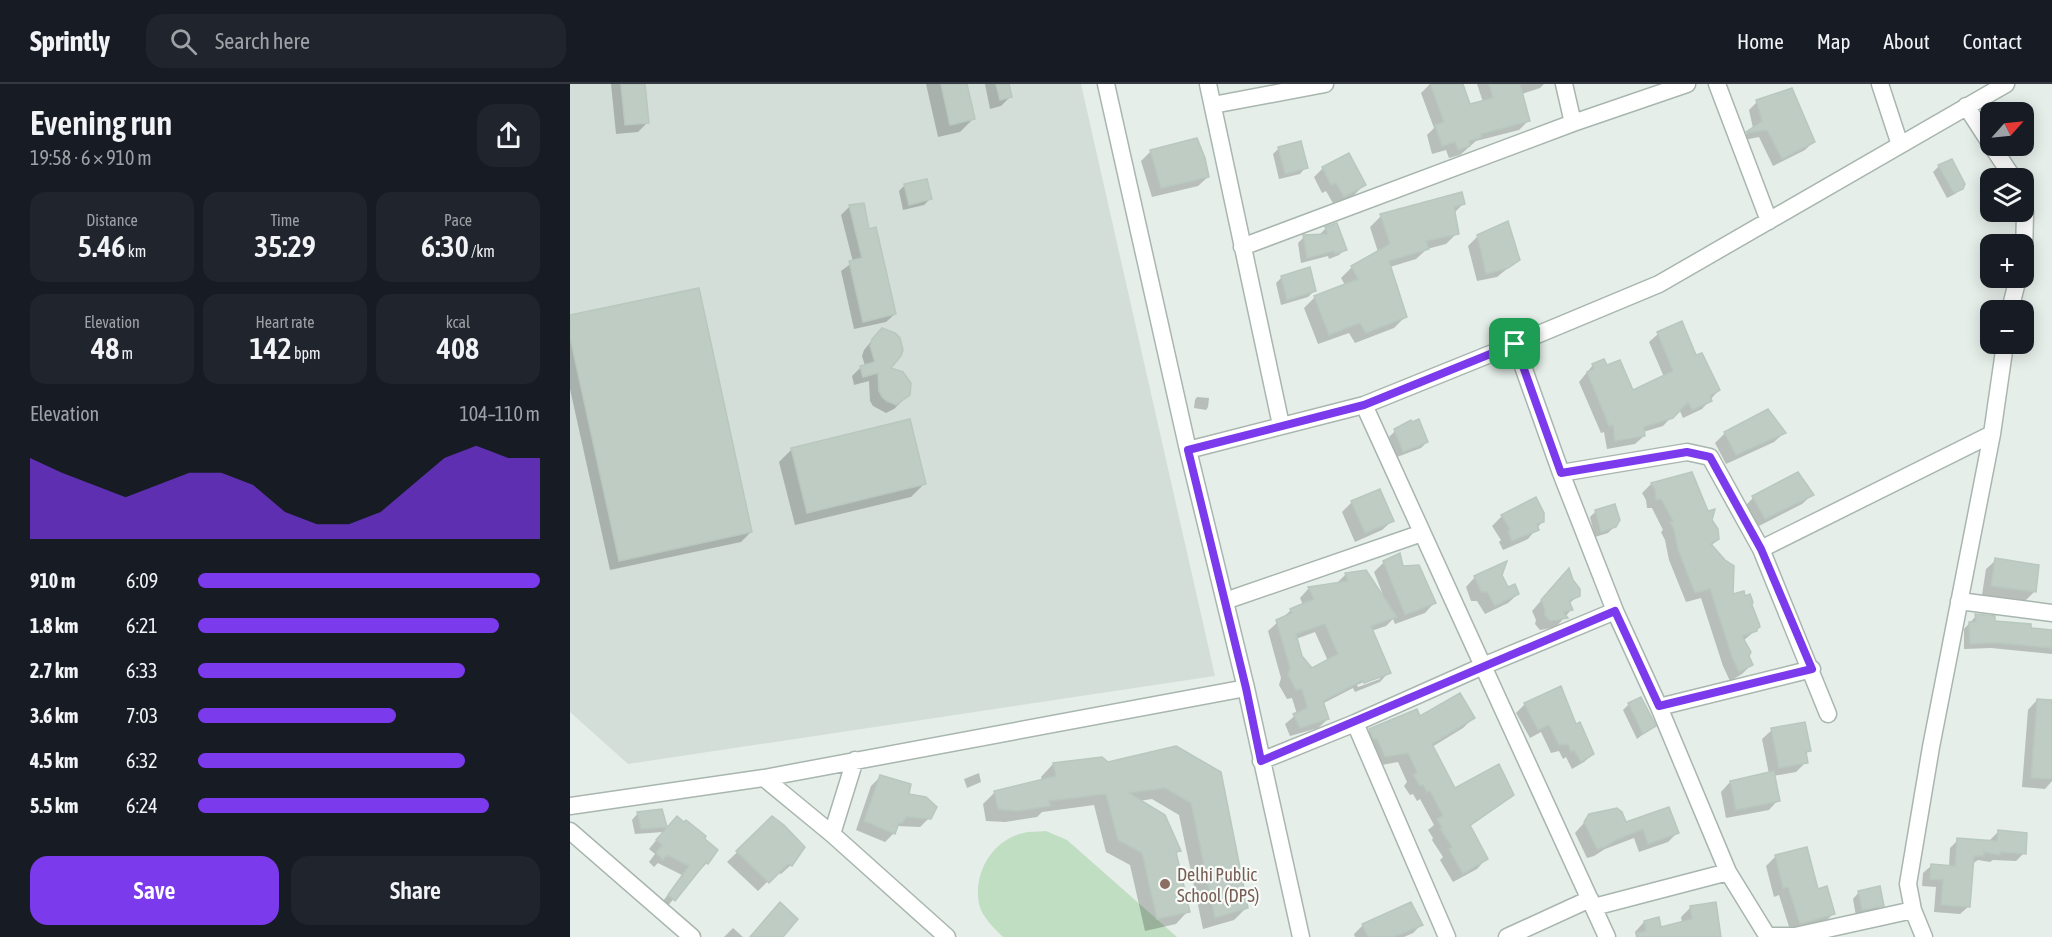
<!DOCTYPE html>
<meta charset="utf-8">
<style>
body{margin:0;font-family:"Asap Condensed",sans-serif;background:#20242c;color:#f1f3f6;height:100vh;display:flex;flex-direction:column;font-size:22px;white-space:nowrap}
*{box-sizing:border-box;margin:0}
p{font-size:20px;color:#9ea1a6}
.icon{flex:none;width:33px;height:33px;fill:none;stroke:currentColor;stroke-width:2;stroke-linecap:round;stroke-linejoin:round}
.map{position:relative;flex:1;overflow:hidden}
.details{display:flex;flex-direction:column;background:#171b24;width:570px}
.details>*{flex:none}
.needle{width:39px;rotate:63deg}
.fabs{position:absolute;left:1410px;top:18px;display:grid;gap:12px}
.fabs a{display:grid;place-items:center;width:54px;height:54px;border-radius:12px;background:#171b24;box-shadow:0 3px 15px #0003;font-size:30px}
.pin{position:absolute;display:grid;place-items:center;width:51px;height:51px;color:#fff;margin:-26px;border-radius:12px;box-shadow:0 3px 9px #0006}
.round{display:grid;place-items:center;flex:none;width:63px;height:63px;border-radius:18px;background:#20242c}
.summary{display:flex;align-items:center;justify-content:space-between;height:102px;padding:0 30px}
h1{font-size:33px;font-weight:600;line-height:45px}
.stats{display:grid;grid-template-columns:repeat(3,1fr);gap:9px;height:102px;padding:6px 30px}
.stats div{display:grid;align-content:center;border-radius:15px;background:#20242c;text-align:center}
.stats b{font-size:30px;font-weight:600}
.stats small{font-size:16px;font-weight:400}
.stats p{font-size:16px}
.chart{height:168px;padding:12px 30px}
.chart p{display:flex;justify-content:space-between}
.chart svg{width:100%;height:108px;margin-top:6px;fill:#7c3aed;opacity:.7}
.primary-button{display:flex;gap:12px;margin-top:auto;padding:12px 30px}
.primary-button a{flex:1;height:69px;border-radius:18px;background:#7c3aed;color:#fff;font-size:24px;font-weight:600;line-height:69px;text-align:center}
.primary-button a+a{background:#20242c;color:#f1f3f6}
ul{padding:0 30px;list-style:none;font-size:20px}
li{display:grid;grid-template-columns:96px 72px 1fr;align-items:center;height:45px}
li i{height:15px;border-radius:8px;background:#7c3aed}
header{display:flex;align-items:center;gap:36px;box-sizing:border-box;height:84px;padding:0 30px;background:#171b24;border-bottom:2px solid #363941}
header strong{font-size:28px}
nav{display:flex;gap:33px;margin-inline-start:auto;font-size:21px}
.search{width:420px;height:54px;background:#20242c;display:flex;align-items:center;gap:15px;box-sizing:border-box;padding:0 21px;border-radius:18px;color:#9ea1a6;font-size:22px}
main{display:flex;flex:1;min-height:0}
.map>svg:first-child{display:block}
.built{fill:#d4ded8}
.green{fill:#c0dec2}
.shadow{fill:#0003;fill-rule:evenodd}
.building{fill:#beccc4;stroke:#b8c8be;stroke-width:1.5;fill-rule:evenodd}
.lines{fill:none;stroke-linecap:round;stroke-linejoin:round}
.minor-casing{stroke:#a8b6af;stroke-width:19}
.minor{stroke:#fff;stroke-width:16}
.route-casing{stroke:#fff;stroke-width:12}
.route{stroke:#7c3aed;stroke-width:8}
.education-dot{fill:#8d6e63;stroke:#f7fbf8;stroke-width:2}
.labels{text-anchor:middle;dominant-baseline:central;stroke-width:4.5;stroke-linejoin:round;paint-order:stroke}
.education-label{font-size:18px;fill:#785e54;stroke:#f7fbf8;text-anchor:start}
</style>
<header>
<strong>Sprintly</strong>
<div class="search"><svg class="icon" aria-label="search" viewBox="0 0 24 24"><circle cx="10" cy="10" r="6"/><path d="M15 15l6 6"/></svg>Search here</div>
<nav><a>Home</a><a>Map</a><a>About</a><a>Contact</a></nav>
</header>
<main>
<section class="details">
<div class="summary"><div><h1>Evening run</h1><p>19:58 · 6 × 910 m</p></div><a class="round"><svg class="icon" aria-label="share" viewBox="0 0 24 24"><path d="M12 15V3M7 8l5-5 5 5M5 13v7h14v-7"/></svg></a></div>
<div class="stats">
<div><p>Distance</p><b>5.46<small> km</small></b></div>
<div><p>Time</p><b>35:29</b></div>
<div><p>Pace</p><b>6:30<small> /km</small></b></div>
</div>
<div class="stats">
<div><p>Elevation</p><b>48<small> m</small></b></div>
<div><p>Heart rate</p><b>142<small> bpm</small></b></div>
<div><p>kcal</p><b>408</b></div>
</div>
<div class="chart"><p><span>Elevation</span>104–110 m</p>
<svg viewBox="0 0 160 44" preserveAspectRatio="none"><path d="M0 44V11L10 17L20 22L30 27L40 22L50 17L60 17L70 22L80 33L90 38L100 38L110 33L120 22L130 11L140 6L150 11L160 11V44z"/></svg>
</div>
<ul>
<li><b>910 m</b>6:09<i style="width:100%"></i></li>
<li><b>1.8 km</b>6:21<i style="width:88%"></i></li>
<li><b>2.7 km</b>6:33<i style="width:78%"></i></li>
<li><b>3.6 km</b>7:03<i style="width:58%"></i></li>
<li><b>4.5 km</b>6:32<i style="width:78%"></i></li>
<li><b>5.5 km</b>6:24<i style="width:85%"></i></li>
</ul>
<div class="primary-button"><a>Save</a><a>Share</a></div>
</section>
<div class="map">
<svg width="1482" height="853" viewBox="0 0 1482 853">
<rect width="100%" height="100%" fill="#e6eee9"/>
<path class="built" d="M0 0H511L645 592 58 680 0 628Z"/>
<path class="green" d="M476 747 497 756 607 853H433C424 844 412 833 409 820 403 789 422 756 453 749 460 747 469 748 476 747Z"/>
<path class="shadow" d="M41 0H74L78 38 68 48 46 50Z
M356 0H395L403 35 390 48 368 53Z
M415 0H438L440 13 431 22 420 25Z
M860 0H891L899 22 913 18 907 0H974L970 4 952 10 958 37 949 46 906 57 890 71 879 74 876 66 862 70 857 51 864 44 851 9Z
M1187 18 1243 58 1235 66 1203 82 1189 53 1169 57 1183 44 1179 26Z
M709 64 736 83 730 90 709 95 703 70Z
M581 67 638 93 628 102 582 113 571 77Z
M1369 82 1392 104 1385 110 1377 114 1363 88Z
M753 84 794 101 784 111 764 121 756 107 752 109 744 93Z
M335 101 360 115 354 121 333 126 329 107Z
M893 120 884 129 887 149 876 160 857 165 846 175 820 183 835 233 824 244 785 259 779 249 748 260 734 224 745 213 775 201 771 194 782 183 808 168 800 143 811 132Z
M280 122 298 147 325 230 316 238 284 245 271 187 283 178 271 131Z
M756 144 775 165 769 171 759 175 758 172 731 179 728 159 734 153 750 150Z
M908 152 948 176 927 193 907 197 898 162Z
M712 193 744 207 738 213 711 221 706 199Z
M0 233 181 448 171 458 40 486 0 305Z
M1111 239 1126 274 1149 306 1132 325 1113 334 1109 325 1093 342 1073 348 1074 352 1065 360 1037 365 1034 348 1031 349 1009 298 1023 281 1036 283 1063 308 1094 293 1079 258 1088 250Z
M303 255 334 315 324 325 316 329 303 322 300 317 299 297 284 301 282 292 291 283 295 282 292 272 294 266Z
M627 313 639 314 638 323 636 326 624 324 625 316Z
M825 347 857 358 851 364 827 373 819 353Z
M1155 349H1214L1204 358 1156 380 1145 359Z
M222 365 354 400 341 413 225 441 209 378Z
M1121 390 1148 455 1141 462 1161 512 1186 546 1173 557 1181 581 1172 590 1160 597 1153 582 1131 514 1116 518 1099 476 1095 456 1091 448 1093 446 1082 424H1077L1076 416 1072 409 1081 400Z
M1242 411 1232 420 1185 444 1174 423 1183 414Z
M782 418 822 437 812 446 785 458 772 428Z
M1026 427 1045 442 1038 449 1025 453 1020 433Z
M932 432 973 437 958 455 933 466 929 458 931 456 922 442Z
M1426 476 1464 508 1455 517 1412 511 1416 485Z
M814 478 832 483 864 519 855 529 825 540 823 535 816 542 801 547 819 588 810 598 785 608 783 604 752 620 758 635 748 644 720 652 715 640 727 630 722 614 717 615 709 601 711 594 698 547 721 526 733 521 730 514 739 504 766 500 776 490 815 516 804 488ZM745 548 758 577 742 586 731 573 726 555ZM810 591V595L788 603 787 601Z
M931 491 937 505 948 510 938 519 915 530 907 517H901L896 503 905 493Z
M990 495 1008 511 999 520 1001 526 986 543 970 546 965 540 966 536 962 527Z
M1406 532 1424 538 1459 546 1482 547V570L1421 564 1394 565V545Z
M990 604 1006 642 1023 670 1014 678 1002 685 996 673 993 675 989 667 981 669 971 648 960 654 946 629 954 621Z
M1467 616 1482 617V697L1475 705 1452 703 1458 626Z
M1059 620 1084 642 1067 655 1053 626Z
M850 634H903L893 644 862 663 885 706 942 710 932 720 899 743 916 775 907 785 883 798 870 776 873 773 862 756 863 754 858 746 864 741 850 715 847 717 843 710 840 711 834 702 837 698 828 678 806 682 790 656 800 646Z
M1202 646 1239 666 1235 671 1236 678 1226 688 1203 692 1208 716 1199 726 1156 734 1151 708 1160 698 1199 690 1192 655Z
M606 663 676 824 664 836 633 845 609 731 582 715 569 717 609 767 605 771 618 827 606 840 575 847 560 781 536 768 524 721 472 728 467 733 435 738 416 737 413 720 425 708 472 697 471 693 483 680H538Z
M409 689 411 698 397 704 394 695Z
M310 693 337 711 358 715 365 723 359 734 350 743 327 742 324 749 315 758 286 746 301 702Z
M91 726 96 745 135 753 137 779 129 787 128 786 96 824 91 820 112 791 88 779 84 783 79 778 85 770 79 765 93 748 65 750 62 736 68 729Z
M1020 732 1056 740 1107 749 1098 758 1069 768 1064 754 1035 765 1024 772 1017 774 1005 749Z
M202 734 221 781 211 790 207 788 188 807 157 778Z
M1428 748 1454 769 1446 777 1423 776 1420 778 1408 776 1402 780 1398 823 1390 830 1364 828 1366 803 1352 802 1353 789 1361 782 1379 783 1380 764 1388 756 1420 758V756Z
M1236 765 1247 807 1264 829 1254 839 1221 849 1209 811 1204 813 1196 782 1205 773Z
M1289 808 1312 821 1306 827 1286 832 1283 815Z
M841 820 851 841 843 849 834 853H785L784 850 793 841Z
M1120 824 1150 853H1066L1065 848 1074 838 1090 845 1112 839 1111 833Z
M163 844 173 853H154Z"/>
<path class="building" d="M51 0H75L79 39 55 41Z
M371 0H397L405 35 380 41Z
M426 0H439L442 13 430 16Z
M860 0H893L900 20 923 14 919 0H950L960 37 911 50 912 53 899 57 900 62 888 66 885 58 872 62 865 41 874 38Z
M1222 4 1245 58 1212 75 1197 46 1177 49 1176 48 1192 37 1186 16Z
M627 54 635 74 639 93 591 104 580 66Z
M731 57 738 84 715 90 708 63Z
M779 69 796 101 774 113 766 99 761 101 752 83Z
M1382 75 1395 100 1393 105 1384 109 1368 81Z
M357 95 362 115 339 121 334 100Z
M892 108 895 120 884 123 889 150 856 157 859 165 819 177 837 233 796 249 790 239 759 251 744 212 788 195 781 182 820 160 810 130Z
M294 119 299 145 306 143 326 230 293 238 279 177 292 174 279 121Z
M938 137 950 176 938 184 916 190 907 151Z
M767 139 777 166 765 170 764 167 737 174 733 151 758 150 755 143Z
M740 183 746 207 717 216 711 192Z
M129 204 182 448 49 477 0 253V231Z
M1112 237 1126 271 1132 269 1150 306 1140 312 1142 317 1122 326 1118 318 1103 334 1074 343 1075 352 1045 357 1043 341 1039 342 1017 288 1024 285 1022 280 1034 275 1037 281 1050 276 1063 306 1103 287 1087 248Z
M312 244 325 249 330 254 333 266 331 272 321 284 333 288 341 299 340 311 326 321 317 317 312 313 309 307 308 289 293 293 290 282 305 278 300 262 302 255Z
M1198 325 1216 349 1166 371 1154 348Z
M340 335 356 400 237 429 221 364Z
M849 335 858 358 833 368 824 345 841 336 842 338Z
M1122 388 1138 427 1145 425 1142 436 1148 445 1149 455 1141 460 1155 476 1164 482 1163 510 1174 507 1175 512 1180 510 1183 518 1182 521 1189 539 1190 543 1187 545V547L1172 552 1181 568 1179 572 1183 581 1169 588 1162 573 1140 505 1125 509 1108 466 1104 446 1100 438 1103 437 1091 415 1086 416 1085 406 1081 399Z
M1228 388 1244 411 1195 435 1182 412Z
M810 405 824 437 795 449 781 417Z
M966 413 974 429V438L967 440 969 446 942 457 938 447 940 445 931 431Z
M1045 420 1050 436 1046 443 1031 448 1025 426Z
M830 469 833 482 849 481 866 519 835 531 813 477Z
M1425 474 1469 481 1466 508 1421 502Z
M937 477 932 491 938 503 945 500 949 510 925 522 917 508H911L904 492Z
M999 484 1003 496 1010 505V512L999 517 1003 526 993 528 998 534 980 537 974 530 975 526 971 516Z
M796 486 827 533 801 542 821 589 794 599 793 596 753 617 759 635 730 644 723 630 737 624 732 605 726 606 718 591 720 584 706 536 722 529 720 525 744 515 738 503 778 497 775 489ZM755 540 768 570 742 584 732 572 726 550Z
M1405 530 1425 532V537L1461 540V544L1482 546V564L1428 559 1400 560 1399 538H1406Z
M991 602 1006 640 1010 638 1024 670 1011 678 1004 666 1001 668 998 660 989 661 979 641 968 646 954 619Z
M890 609 905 634 862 660 885 704 929 680 944 711 900 741 918 775 893 790 879 765 882 763 870 745 872 744 867 735 873 732 860 707 857 708 853 701 850 702 843 691 847 688 838 669 815 673 807 655H803L799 645 847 625 850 632Z
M1071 613 1086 642 1073 650 1058 619Z
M1467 615 1482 616V695L1461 694Z
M1235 638 1241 667 1236 668 1238 679 1209 684 1201 644Z
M606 662 651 688 678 824 645 834 621 719 595 704 559 709 595 731 611 767 606 768 620 828 587 835 572 769 548 756 536 710 479 717 480 722 448 727 428 725 424 707 486 692 483 679 532 673 538 678Z
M1204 687 1210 717 1166 726 1160 697Z
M310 691 341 700 339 710 356 713 367 723 361 735 336 733 332 739H329L325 750 294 737Z
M1099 723 1109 749 1078 760 1073 745 1046 756 1035 763 1027 765 1014 738 1019 730 1047 724 1052 728 1056 738Z
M92 725 97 743 71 745 67 728Z
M107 732 114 738 116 736 136 752 135 755 148 766 138 780 136 778 105 817 98 811 119 782 97 771 93 776 86 769 92 761 86 756Z
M202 732 214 741 235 763 222 782 218 780 199 799 166 767Z
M1428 746 1457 749 1456 770 1430 768V771L1414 768V772H1404L1400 823 1371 821 1373 796 1360 795 1361 780 1385 782 1387 754 1427 757Z
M1237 763 1248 805 1257 802 1265 830 1230 840 1218 803 1213 804 1205 771Z
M1310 802 1314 822 1292 826 1288 807Z
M210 818 228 835 213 853H180Z
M841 818 853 841 823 853H798L792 840Z
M1146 818 1151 853H1068L1067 849 1076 847 1074 837 1089 833 1091 843 1122 835 1120 822Z"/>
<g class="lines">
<g class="minor-casing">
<path id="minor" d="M536 0 618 366 676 604 731 853
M638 0 711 341
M994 0 1003 39
M1147 0 1199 137
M1310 0 1330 61
M643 21 755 0
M1396 22 1420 59
M1422 62 1443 94
M1454 121 1455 129 1454 170
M672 163 1003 39 1117 0
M1440 226 1448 194
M945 260 1089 200 1436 0
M794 321 945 260 991 389 1045 527 1089 623 1158 788 1198 853
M618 366 794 321 913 582 1045 527
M991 389 1117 368 1140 373 1191 465 1258 630
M1191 465 1422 350
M655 517 852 449
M1389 517 1482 529
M1089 623 1242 585
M785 639 877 853
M691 677 785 639 913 582 1037 853
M194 694 262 750 285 676
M0 722 194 694 676 604
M0 747 122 853
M262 750 377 853
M1024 823 1158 788
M1197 852H1225L1343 826
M937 853 1020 815
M1354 853 1343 826 1338 800 1361 663 1422 350 1435 260"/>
</g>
<use href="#minor" class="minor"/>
</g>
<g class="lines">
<g class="route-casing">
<path id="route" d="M945 260 991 389 1117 368 1140 373 1191 465 1242 585 1089 622 1045 527 691 677 676 604 618 366 794 321Z"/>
</g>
<use href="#route" class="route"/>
</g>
<circle class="education-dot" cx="595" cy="800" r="6"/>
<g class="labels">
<g class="education-label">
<text x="607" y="790">Delhi Public<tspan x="607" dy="21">School (DPS)</tspan></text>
</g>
</g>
</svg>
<div class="fabs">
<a><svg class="needle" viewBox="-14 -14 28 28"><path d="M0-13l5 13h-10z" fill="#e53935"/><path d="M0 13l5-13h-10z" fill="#9ea1a6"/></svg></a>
<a><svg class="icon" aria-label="layers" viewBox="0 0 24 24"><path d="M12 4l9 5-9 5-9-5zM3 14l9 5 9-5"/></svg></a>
<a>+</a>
<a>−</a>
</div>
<div class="pin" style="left:945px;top:260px;background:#1e9e55"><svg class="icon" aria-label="arrive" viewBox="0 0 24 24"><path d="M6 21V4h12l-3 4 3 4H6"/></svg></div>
</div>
</main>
